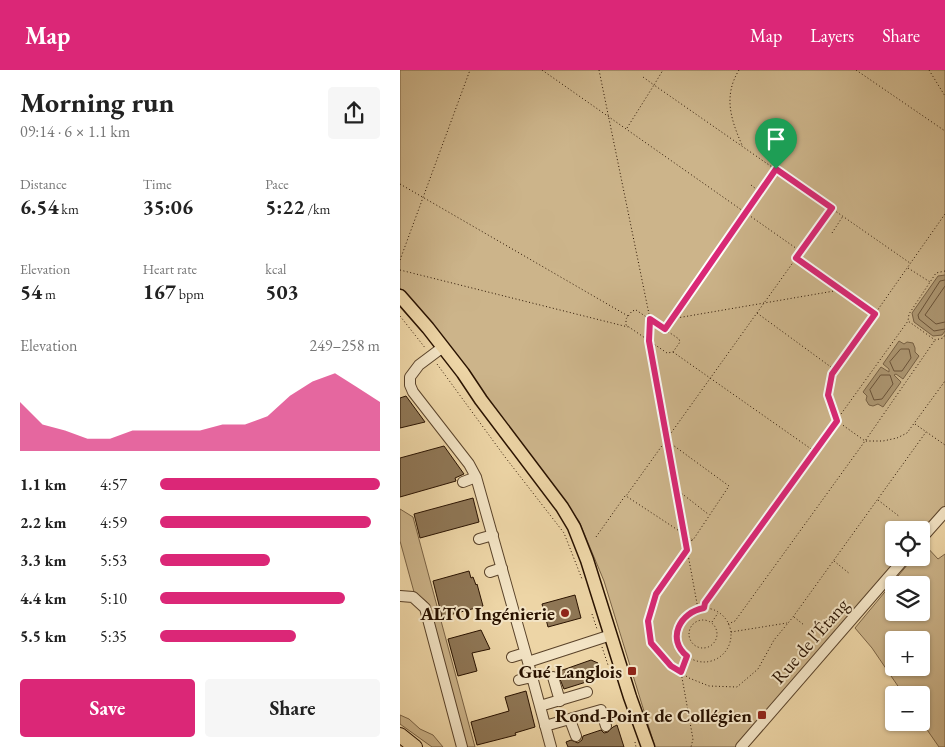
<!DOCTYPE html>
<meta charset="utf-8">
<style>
body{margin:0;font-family:"EB Garamond",serif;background:#f6f6f6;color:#222;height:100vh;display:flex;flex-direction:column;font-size:19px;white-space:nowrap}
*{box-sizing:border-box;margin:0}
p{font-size:16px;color:#767676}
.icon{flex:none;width:28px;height:28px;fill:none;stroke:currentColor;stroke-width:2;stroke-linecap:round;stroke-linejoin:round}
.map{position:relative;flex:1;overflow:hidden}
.panel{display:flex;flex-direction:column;background:#fff;width:400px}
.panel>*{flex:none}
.tools{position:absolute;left:485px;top:451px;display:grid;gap:10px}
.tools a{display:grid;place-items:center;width:45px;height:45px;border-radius:5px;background:#fff;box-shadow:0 1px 4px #0004;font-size:25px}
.pin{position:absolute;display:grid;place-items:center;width:42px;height:42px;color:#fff;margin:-51px -21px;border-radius:50% 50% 50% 0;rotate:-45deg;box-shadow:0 0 5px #0007}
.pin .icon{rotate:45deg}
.round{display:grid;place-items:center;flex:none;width:52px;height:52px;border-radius:5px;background:#f6f6f6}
.overview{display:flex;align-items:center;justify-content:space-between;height:85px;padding:0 20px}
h1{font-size:28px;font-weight:700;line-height:38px}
.stats{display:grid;grid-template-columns:repeat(3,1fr);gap:8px;height:85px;padding:5px 20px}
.stats div{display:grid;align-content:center}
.stats b{font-size:21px;font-weight:700}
.stats small{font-size:14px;font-weight:400}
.stats p{font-size:14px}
.chart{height:140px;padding:10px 20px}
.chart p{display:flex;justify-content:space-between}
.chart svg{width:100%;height:90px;margin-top:5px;fill:#db2777;opacity:.7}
.action{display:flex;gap:10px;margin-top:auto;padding:10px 20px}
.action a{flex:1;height:58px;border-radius:5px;background:#db2777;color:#fff;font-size:20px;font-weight:700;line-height:58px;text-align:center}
.action a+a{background:#f6f6f6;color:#222}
ul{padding:0 20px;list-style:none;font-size:16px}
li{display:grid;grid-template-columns:80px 60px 1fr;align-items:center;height:38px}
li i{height:12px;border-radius:6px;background:#db2777}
header{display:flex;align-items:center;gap:30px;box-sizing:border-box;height:70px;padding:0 25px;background:#db2777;color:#fff}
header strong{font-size:24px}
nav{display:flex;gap:28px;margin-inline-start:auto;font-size:18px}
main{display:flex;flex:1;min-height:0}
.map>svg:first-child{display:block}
.green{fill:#ccb48a;stroke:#7a6345;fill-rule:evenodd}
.water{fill:#aa936e;stroke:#765f42}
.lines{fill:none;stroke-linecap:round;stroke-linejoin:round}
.shore{stroke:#6a5237;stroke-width:1}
.building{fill:#8f7756;stroke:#291200}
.minor-casing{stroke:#5a432a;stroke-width:12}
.major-casing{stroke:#291200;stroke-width:15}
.highway-casing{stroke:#291200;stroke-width:16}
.path{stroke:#291200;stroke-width:1;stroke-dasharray:1 2.5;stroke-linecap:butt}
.minor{stroke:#f3e4c5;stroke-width:10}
.major{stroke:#edd5a6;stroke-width:12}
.highway{stroke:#edd5a6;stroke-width:14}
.route-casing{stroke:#fff;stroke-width:10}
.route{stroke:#db2777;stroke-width:6}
.poi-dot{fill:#8f2418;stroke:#f3e4c5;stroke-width:2}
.labels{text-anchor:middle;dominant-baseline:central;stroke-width:4;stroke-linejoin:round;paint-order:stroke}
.poi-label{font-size:19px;font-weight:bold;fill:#291200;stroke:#f3e4c5;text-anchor:end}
.street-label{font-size:19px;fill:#291200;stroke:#f3e4c5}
</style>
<header>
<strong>Map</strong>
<nav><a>Map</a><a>Layers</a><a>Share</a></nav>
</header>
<main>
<section class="panel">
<div class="overview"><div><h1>Morning run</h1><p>09:14 · 6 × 1.1 km</p></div><a class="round"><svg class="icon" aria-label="share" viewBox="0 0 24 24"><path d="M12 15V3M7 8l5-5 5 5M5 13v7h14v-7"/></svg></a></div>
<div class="stats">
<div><p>Distance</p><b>6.54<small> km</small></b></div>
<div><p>Time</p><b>35:06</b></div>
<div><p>Pace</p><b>5:22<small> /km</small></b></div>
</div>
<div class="stats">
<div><p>Elevation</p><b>54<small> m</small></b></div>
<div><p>Heart rate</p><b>167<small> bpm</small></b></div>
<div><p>kcal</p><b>503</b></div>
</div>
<div class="chart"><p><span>Elevation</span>249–258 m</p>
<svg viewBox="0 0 160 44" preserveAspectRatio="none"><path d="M0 44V20L10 31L20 34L30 38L40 38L50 34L60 34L70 34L80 34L90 31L100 31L110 27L120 17L130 10L140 6L150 13L160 20V44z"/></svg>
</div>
<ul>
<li><b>1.1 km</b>4:57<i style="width:100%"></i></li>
<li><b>2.2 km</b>4:59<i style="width:96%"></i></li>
<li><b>3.3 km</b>5:53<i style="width:50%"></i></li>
<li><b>4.4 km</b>5:10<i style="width:84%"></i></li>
<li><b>5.5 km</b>5:35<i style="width:62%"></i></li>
</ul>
<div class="action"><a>Save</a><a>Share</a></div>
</section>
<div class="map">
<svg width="545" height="677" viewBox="0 0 545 677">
<rect width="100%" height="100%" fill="#edd5a6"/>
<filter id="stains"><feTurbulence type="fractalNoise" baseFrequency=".004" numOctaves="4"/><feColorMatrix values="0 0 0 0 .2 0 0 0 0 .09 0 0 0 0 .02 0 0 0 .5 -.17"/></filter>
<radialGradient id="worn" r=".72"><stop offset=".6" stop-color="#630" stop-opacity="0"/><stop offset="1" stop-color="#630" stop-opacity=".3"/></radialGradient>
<path class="green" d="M0 0H545V436L521 462V460H494V488H499L337 677H255L204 511 179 451 0 218Z
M0 439 13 447 75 677H66L27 532 14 522 0 471Z
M524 474 538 489 545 484V677H539L521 651V625H504L472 578 455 558 513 488H521V478ZM494 515H521V542H494ZM494 570H521V598H494Z
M0 645 9 649 20 659 33 665 43 677H32L0 654Z"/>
<path class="water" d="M545 205V261L542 265 533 266 514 252 512 243 538 206Z
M499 271 504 274 507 272 513 273 515 278V282L519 286 503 309 496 304 494 305 501 312 483 337 478 334 473 336 469 335 466 330 467 326 463 322 481 297 489 302V299L483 294Z"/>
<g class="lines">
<path class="shore" d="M545 210 540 211 518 245 519 249 534 261 545 259
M545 216 525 245 536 254 545 252
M501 279H509L511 288 502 301H494L490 292Z
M481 305H490L493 314 482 329 474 330 470 320Z"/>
</g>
<path class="building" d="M6 326 25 352 0 358V328Z
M44 376 64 404 55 408 56 411 0 427V388Z
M73 428 79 452 20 468 14 444Z
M69 501 71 508 73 507 76 515 77 514 83 536 42 547 33 511Z
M175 525 181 548 148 557 142 534Z
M81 560 90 579 72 583 77 601 58 606 48 569Z
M191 590 198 593 202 607 164 619 157 602Z
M126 621 135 657 115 663 116 665 77 675 71 652 109 641 105 627Z
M217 655 224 677H168L166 672 171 670 178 673 182 670 183 666 201 660 204 663 208 662 213 657Z"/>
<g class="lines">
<g class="minor-casing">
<path id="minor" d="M39 280 19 295 10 307V315L13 322 69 394 76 407 128 592 151 677
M63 412 76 407
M79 469 93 465
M521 469 545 442
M90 502 102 498
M0 526 13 527 25 538 62 677
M112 587 125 583
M128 592 211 565
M153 607 160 631
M119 610 132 607
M140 636 187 622
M170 650 176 666
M145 656 201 640 206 656
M341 677 505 488"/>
</g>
<g class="major-casing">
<path id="major" d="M0 226 28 258 63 303 81 330 162 437 174 457 187 490 230 627 248 677"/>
</g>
<g class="highway-casing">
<path id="highway" d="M0 665 15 677"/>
</g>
<path class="path" d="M142 0 400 181
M199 0 250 249 249 271 298 539
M339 0C323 26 331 50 342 75
M456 0 545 61
M529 0 545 26
M243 7 254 15 263 0
M227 58 254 15 510 193
M0 114 228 246
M351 115 360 122
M545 144 432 305 428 325 437 351 465 371H483L497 368 507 363 545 311
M432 163 443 146
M396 188 475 244
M0 190 70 0
M508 198 530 212
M0 200 228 257
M545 201 536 203 509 244 508 251 535 270 543 268 545 265
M236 240 279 269 280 272 273 282 267 283 226 255V249L232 241Z
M357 243 435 300
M0 246 26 279
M272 249 375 100
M265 259 271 249 440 220
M273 282 414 381
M37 294 105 387 164 463 182 509
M515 354 545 375
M266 370 329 416 293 470 226 426 432 138
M276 419 308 444
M478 430 500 447
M196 467 225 426
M292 470 280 491 255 523 248 551 251 573 271 596 289 608 309 616 337 617 358 599 374 570 393 547 526 362
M434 491 450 504
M304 538 305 533 508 251
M277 565a27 27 0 1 1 54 0a27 27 0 1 1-54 0Z
M192 544 197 559
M394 547 404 555
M289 564a14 14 0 1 1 28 0a14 14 0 1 1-28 0Z
M312 552 318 543
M328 554 335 551 465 371 535 270
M331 562 387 553
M202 577 208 595
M287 587 281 602 293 669 291 677
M235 672 236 677"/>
<use href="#minor" class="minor"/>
<use href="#major" class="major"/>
<use href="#highway" class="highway"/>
</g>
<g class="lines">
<g class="route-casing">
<path id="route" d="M376 99 432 138 396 188 475 244 432 304 428 325 437 351 305 533 304 538C280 542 266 569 287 586L281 602 271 596 251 573 248 551 256 524 287 480 249 271 250 249 265 259Z"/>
</g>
<use href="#route" class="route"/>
</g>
<g class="poi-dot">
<circle cx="165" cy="543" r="5"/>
<rect x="227" y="596" width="10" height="10" rx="2.5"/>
<rect x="357" y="640" width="10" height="10" rx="2.5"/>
</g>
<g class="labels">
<g class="poi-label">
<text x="155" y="543">ALTO Ingénierie</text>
<text x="222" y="601">Gué Langlois</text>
<text x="352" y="645">Rond-Point de Collégien</text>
</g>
<g class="street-label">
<text transform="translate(410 571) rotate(-49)">Rue de l'Étang</text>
</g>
</g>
<rect width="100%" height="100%" filter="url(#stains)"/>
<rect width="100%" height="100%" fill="url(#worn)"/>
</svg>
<div class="tools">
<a><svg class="icon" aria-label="locate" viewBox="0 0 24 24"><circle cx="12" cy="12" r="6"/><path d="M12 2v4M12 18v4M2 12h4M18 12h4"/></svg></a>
<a><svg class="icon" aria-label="layers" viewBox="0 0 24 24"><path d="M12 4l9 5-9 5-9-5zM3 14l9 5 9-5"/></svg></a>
<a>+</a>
<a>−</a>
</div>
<div class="pin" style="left:376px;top:99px;background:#1e9e55"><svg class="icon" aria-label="arrive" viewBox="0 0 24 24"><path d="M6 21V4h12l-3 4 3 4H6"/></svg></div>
</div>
</main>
